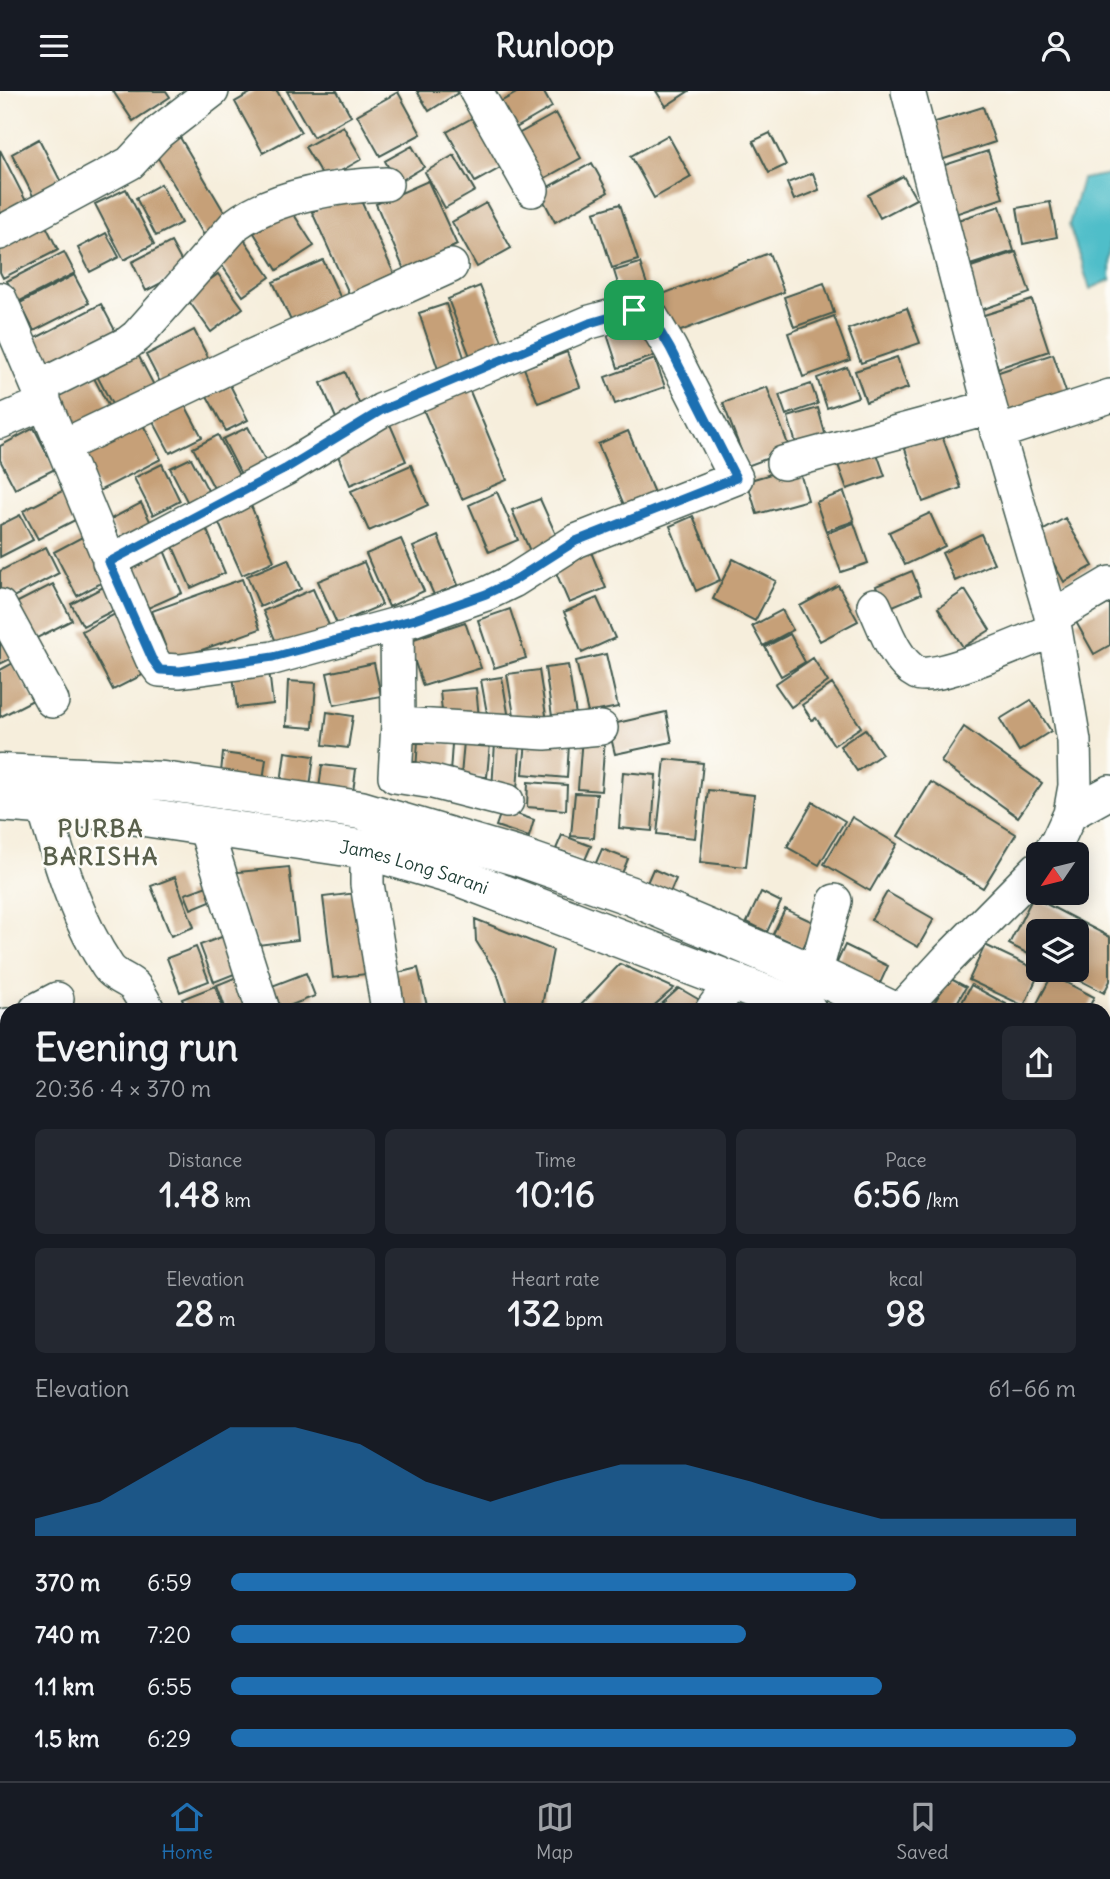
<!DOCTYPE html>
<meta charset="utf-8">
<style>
body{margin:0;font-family:Delius,sans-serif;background:#242831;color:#f1f3f6;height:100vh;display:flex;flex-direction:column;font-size:26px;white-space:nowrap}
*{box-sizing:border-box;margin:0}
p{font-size:23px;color:#9ea1a6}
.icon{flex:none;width:38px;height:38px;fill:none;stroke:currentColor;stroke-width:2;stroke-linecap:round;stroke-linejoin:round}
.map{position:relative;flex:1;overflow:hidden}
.side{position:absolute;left:0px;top:912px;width:1111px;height:779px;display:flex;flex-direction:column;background:#171b24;border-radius:21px 21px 0 0;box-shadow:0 4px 18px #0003}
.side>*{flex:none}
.needle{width:46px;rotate:235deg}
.controls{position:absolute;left:1026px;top:751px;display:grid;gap:14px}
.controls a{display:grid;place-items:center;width:63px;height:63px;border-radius:10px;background:#171b24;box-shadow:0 4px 18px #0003;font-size:35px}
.pin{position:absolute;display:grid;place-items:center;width:60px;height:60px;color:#fff;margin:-30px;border-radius:14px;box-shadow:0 4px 10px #0006}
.round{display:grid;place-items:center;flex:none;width:74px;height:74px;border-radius:10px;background:#242831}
.summary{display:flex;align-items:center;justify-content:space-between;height:119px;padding:0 35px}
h1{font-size:38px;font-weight:700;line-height:52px}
.stats{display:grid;grid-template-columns:repeat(3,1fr);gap:10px;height:119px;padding:7px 35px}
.stats div{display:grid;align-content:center;border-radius:10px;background:#242831;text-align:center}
.stats b{font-size:35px;font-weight:700}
.stats small{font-size:19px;font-weight:400}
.stats p{font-size:19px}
.chart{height:196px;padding:14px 35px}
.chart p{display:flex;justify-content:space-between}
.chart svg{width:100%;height:126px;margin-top:7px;fill:#1f6fb2;opacity:.7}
ul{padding:0 35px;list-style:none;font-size:23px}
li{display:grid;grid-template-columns:112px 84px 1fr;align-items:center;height:52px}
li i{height:18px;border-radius:9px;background:#1f6fb2}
header{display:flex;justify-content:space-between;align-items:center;height:91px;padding:0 35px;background:#171b24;font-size:32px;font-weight:700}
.dock{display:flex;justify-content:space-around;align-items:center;height:98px;border-top:2px solid #363941;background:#171b24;font-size:19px;color:#9ea1a6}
.dock a{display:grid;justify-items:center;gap:4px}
.dock .active{color:#1f6fb2}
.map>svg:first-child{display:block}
.water{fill:#50bec9;stroke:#387e7e;stroke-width:2}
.building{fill:#c6a078}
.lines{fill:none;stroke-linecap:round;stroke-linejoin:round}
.minor-casing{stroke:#3f584d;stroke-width:36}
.major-casing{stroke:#3f584d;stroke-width:41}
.highway-casing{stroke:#3f584d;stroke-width:41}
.minor{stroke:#fff;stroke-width:33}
.major{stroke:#fff;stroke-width:38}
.highway{stroke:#fff;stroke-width:38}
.rail{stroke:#1f3d34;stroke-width:5}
.route-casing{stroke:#fff;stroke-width:14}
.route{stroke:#1f6fb2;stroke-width:9}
.labels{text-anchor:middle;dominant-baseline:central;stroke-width:5;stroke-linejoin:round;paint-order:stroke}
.street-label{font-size:18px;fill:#1f3d34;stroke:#fdfcf7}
.district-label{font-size:24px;font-weight:bold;letter-spacing:2px;fill:#59604c;stroke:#fdfcf7}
</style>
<header><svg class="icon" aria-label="menu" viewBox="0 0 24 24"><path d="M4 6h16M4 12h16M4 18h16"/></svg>Runloop<svg class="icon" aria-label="person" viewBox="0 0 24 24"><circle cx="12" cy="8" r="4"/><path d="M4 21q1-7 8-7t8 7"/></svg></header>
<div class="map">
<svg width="1110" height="1690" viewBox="0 0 1110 1690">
<rect width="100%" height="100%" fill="#fdfcf7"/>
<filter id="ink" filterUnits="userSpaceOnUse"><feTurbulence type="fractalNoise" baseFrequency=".0143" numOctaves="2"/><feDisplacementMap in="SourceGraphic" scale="14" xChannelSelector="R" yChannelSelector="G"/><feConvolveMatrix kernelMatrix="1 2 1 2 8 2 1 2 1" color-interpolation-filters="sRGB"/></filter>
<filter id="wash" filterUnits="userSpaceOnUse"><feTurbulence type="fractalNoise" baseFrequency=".00686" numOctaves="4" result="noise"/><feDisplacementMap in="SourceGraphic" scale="28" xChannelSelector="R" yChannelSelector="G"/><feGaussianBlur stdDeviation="1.57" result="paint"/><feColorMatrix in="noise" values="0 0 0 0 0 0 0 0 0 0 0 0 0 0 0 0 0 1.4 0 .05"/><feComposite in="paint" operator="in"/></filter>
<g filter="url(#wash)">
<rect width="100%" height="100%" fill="#f6eedc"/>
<path class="water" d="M1110 83V189L1090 198 1069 134 1082 88Z"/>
<g id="blocks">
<path class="building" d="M113 0H166L170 6 133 30Z
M254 0H277L301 41 263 62 235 11Z
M287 0H337L351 25 313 46Z
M417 0H461L429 20Z
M520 0H543L552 16 507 42 493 15Z
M656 0H689L666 15Z
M398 1 421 43 380 65 357 24Z
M983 16 995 51 938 70 926 34Z
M481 22 509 72 475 91 447 41Z
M556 22 581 67 536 92 511 47Z
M343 35 362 68 325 89 305 56Z
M770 42 786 74 769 82 753 50Z
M178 43 230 131 205 146 152 57Z
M668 44 691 86 654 107 631 65Z
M39 48 65 99 37 113 12 63Z
M412 55 424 76 397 92 385 70Z
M0 59 31 120 0 136Z
M988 60 1003 107 955 123 939 76Z
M454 64 475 100 445 117 425 81Z
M592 72 608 101 555 131 539 101Z
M813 82 819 99 794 109 787 92Z
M903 85 916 108 880 127 868 104Z
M428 90 457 154 431 166 436 176 408 188 376 113Z
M161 93 181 132 156 145 136 107Z
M126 98 154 153 124 169 95 113Z
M357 101 397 189 352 209 312 121Z
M1050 111 1057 146 1023 153 1017 117Z
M486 112 511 157 477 176 452 131Z
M620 113 638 169 612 177 594 121Z
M1000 115 1014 160 970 174 955 130Z
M291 119 314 155 277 179 254 142Z
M43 129 58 159 3 187 0 181V151Z
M106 142 119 166 90 181 78 157Z
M241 144 270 186 243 205 214 163Z
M171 151 186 179 146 200 132 171Z
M64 161 75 182 18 211 7 190Z
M1016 161 1030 202 978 220 965 178Z
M769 162 784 201 670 244 655 206Z
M323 169 343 212 293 234 273 191Z
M640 172 651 206 625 215 614 180Z
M218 183 243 217 211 241 186 206Z
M74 184 89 212 34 240 20 212Z
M824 192 834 222 794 236 784 206Z
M480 195 506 260 473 273 448 208Z
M1032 209 1049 260 998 277 981 225Z
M101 213 118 245 49 281 32 249Z
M446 213 466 272 439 281 419 222Z
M907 217 920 252 861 272 848 238Z
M834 225 850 269 803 286 788 242Z
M647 231 657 264 618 277 607 243Z
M194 239 211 272 163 297 146 264Z
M136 260 158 302 117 323 95 281Z
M567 261 580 296 538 312 524 277Z
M1053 263 1069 310 1006 331 990 284Z
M897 266 908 297 866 311 855 280Z
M655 268 665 296 615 313 605 286Z
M847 276 858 306 827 317 817 287Z
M345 281 363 321 338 332 321 292Z
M93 285 113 324 74 344 54 305Z
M811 293 818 313 786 324 779 304Z
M230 294 248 329 226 340 207 305Z
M767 296 790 359 747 375 723 312Z
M469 298 507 389 462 408 423 318Z
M184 312 202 346 170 362 152 328Z
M818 317 829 357 800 366 788 326Z
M141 330 161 368 99 400 79 362Z
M389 331 406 370 350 394 334 355Z
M248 336 271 380 246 393 223 348Z
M34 337 55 378 15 398 0 369V355Z
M940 339 961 397 923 411 903 352Z
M628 340 657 409 627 421 598 353Z
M218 344 244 394 219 407 193 357Z
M875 357 885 385 847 398 837 371Z
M191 367 213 409 192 420 170 377Z
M162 373 180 410 153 424 134 387Z
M411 374 428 414 369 440 351 400Z
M798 375 808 409 757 423 747 390Z
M66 398 81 426 38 448 23 420Z
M497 401 518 449 489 461 469 414Z
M844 401 854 430 826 440 816 411Z
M247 405 274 470 242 484 213 419Z
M540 408 561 455 533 467 512 419Z
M141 412 156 442 124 458 109 429Z
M930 422 945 455 905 474 889 441Z
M20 424 33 449 0 466V434Z
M693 425 720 489 696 500 670 435Z
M1065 427 1093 475 1064 491 1037 443Z
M203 430 225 482 191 497 168 444Z
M854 432 868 472 841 481 827 442Z
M981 443 994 472 955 490 942 462Z
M84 445 107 489 77 505 54 461Z
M438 445 458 494 434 504 413 456Z
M401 448 424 500 389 516 366 463Z
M161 452 182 502 148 517 126 467Z
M46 456 59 482 4 511 0 503V480Z
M591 461 606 497 569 512 554 477Z
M288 468 301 498 260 516 247 485Z
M733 468 776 490 755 530 713 508Z
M364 471 382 514 337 533 318 490Z
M912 480 921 503 886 518 876 495Z
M242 488 260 538 171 570 152 520Z
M53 493 72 529 35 548 16 512Z
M109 493 120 516 83 535 71 513Z
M838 494 858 530 820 550 800 515Z
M313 498 332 541 281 563 263 520Z
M965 499 990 539 963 556 938 517Z
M597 507 615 547 582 562 564 521Z
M1110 512V554L1094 563 1076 531Z
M510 518 526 567 494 577 478 529Z
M123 519 154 578 113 599 82 540Z
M782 519 793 539 763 555 752 535Z
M465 531 481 577 423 595 408 550Z
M0 541 14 566 0 573Z
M790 543 805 571 781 585 765 556Z
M606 563 618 616 588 622 576 570Z
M813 567 828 591 791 616 775 593Z
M268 571 273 613 237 617 232 576Z
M13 572 33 609 0 626V579Z
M374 572 381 605 334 614 327 582Z
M568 574 579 643 555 646 545 577Z
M539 579 548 637 517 642 507 583Z
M502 586 511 640 491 644 481 589Z
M288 590 316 592 313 637 286 635Z
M832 593 861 636 834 654 816 627 812 629 802 614Z
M476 597 480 636 444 640 440 600Z
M1031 609 1051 640 1019 660 1000 628Z
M327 621 353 625 348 657 323 654Z
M666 621 672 651 615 663 608 634Z
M964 636 1042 692 1018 726 941 671Z
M865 638 882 663 857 680 840 655Z
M582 645 605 647 601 700 578 698Z
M418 650 452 653 450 682 416 679Z
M464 650 490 652 487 686 461 685Z
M526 650 569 653 567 687 523 683Z
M495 652 520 654 517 700 492 698Z
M285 661 314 665 309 704 280 700Z
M223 662 266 668 262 697 220 691Z
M665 668 703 672 695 747 657 743Z
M322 674 356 678 352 709 318 705Z
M623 681 656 684 652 740 619 737Z
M528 691 567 694 566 719 527 716Z
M931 691 1016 743 983 797 898 745Z
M708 699 754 704 746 776 700 771Z
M575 702 597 703 594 747 571 745Z
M813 711 845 730 819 774 787 756Z
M502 718 534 729 529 746 496 735Z
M852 726 897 753 870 800 824 773Z
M562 744 591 755 585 769 556 758Z
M602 758 628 768 621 785 595 774Z
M289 776 298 849 258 854 227 782Z
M653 778 676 788 669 804 646 794Z
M175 786 194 836 171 845 151 795Z
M215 792 220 806 191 818 185 803Z
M365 801 375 882 333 887 323 806Z
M761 801 781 811 767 841 747 831Z
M887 801 934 828 918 856 871 829Z
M1033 806 1110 846V890L1104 902 1058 878H1076V840H1038V868L1009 853Z
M785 818 815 832 803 857 773 843Z
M475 828 553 859 541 919H509L498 885 476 850Z
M232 842 247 878 214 891 200 854Z
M845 854 888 875 877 899 834 878Z
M985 854 1040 880 1024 915 969 889Z
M196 856 209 890 180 901 167 867Z
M620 873 674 897 649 919H581L579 916Z
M418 877 428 919H397L389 884Z
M306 882 315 905 281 918 272 895Z
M244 883 258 919H226L217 894Z
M1052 884 1094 906 1088 919 1034 918Z
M949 887 966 896 953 919H930Z
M971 894 1006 913 1003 919H958Z
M215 895 224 919H186L182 908Z
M679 897 703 911 698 919H655Z
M7 949V997L0 984V952Z
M1104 961 1110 963V979L1104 990Z
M2 1122 7 1130V1149L0 1154Z
M7 1160V1214L0 1219V1164Z
M7 1219V1267L0 1257V1224Z"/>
</g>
</g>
<g filter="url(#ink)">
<use href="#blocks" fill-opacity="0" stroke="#3f584d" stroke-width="2"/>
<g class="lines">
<g class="minor-casing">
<path id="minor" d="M476 0 532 99
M908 0 990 316 1055 538 1074 650 1075 695 1070 723 1057 751 1048 763
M0 142 130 72 159 41 212 0
M0 208C53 327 99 448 152 568L160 579 180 580 273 567 415 528 486 503 513 490 576 450 736 387 670 257 651 225 644 220 634 219 590 231 382 319 285 378 109 471
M39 296 128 252 137 245 236 133C276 104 338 95 386 93
M0 331 35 316 44 307
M997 342 1110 305
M63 355 252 265 451 175
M783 372 990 316
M874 514C884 535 895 571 917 582 935 591 1031 548 1055 538
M0 515 52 610
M1051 527 1110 492
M397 533 398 633 395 685 433 691 507 710
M398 633 545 642 601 637
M43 714C60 770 75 827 108 876 115 886 125 887 134 895 140 902 144 911 148 919
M1070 723 1110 701
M204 733 263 919
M367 759V793L388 919
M815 883 835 810
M36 919 57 908
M712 919 733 890
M901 919 948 868 1038 777
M0 938 7 934
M0 1011 7 1008
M0 1371 7 1368"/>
</g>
<g class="major-casing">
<g id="major">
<path d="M0 682 163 690 360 719 522 767 631 805 815 883 891 919"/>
<path id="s1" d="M0 711 91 718 367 759 459 786 807 919"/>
<path d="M1104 1014 1110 1016"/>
<path d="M1104 1049 1110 1051"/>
<path d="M0 1301 7 1307"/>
<path d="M287 1684 288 1690"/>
</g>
</g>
<g class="highway-casing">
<path id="highway" d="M1104 1629H1110
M1104 1672H1110
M0 1682H7
M622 1690 796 1684"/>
</g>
<use href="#minor" class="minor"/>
<use href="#major" class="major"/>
<use href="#highway" class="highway"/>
<path class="rail" d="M1104 1654H1110
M1104 1675H1110
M37 1690 288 1684
M704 1690 875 1684"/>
</g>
</g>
<g class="lines" filter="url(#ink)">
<g class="route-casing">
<path id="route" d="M634 219 644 220 651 225 670 257 736 387 576 450 513 490 486 503 415 528 273 566 180 580 160 579 152 568 109 471 285 378 382 319 590 232Z"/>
</g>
<use href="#route" class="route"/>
</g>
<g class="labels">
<g class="street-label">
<text stroke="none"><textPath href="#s1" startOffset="420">James Long Sarani</textPath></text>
</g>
<g class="district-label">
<text x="101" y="737">PURBA<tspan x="101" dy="28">BARISHA</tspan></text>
</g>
</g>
</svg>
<div class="controls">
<a><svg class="needle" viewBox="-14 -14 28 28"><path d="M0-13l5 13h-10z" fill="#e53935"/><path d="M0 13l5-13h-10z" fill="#9ea1a6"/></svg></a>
<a><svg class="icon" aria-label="layers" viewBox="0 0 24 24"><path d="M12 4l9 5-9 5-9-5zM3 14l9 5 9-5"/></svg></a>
</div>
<div class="pin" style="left:634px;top:219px;background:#1e9e55"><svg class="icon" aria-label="arrive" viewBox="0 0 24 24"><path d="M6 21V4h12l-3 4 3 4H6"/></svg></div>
<section class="side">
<div class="summary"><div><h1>Evening run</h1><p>20:36 · 4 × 370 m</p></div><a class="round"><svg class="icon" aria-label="share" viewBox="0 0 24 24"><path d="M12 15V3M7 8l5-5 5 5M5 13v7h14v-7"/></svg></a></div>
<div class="stats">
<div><p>Distance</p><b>1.48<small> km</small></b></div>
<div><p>Time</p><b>10:16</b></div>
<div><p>Pace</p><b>6:56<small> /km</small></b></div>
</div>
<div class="stats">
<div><p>Elevation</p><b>28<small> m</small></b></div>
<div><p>Heart rate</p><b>132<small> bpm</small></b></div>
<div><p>kcal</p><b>98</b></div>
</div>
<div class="chart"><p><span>Elevation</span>61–66 m</p>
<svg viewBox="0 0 160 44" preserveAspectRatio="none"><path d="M0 44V38L10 32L20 19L30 6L40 6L50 12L60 25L70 32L80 25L90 19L100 19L110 25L120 32L130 38L140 38L150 38L160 38V44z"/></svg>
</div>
<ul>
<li><b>370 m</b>6:59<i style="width:74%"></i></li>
<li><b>740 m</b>7:20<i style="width:61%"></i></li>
<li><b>1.1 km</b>6:55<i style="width:77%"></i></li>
<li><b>1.5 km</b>6:29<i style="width:100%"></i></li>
</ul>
</section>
</div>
<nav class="dock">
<a class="active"><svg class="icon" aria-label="home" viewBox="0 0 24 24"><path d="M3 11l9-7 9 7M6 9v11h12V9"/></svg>Home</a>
<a><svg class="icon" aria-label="map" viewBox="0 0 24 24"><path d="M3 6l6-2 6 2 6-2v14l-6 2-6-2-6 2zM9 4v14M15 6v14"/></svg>Map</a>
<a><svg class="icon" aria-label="saved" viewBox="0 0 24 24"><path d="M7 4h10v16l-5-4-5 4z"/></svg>Saved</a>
</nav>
